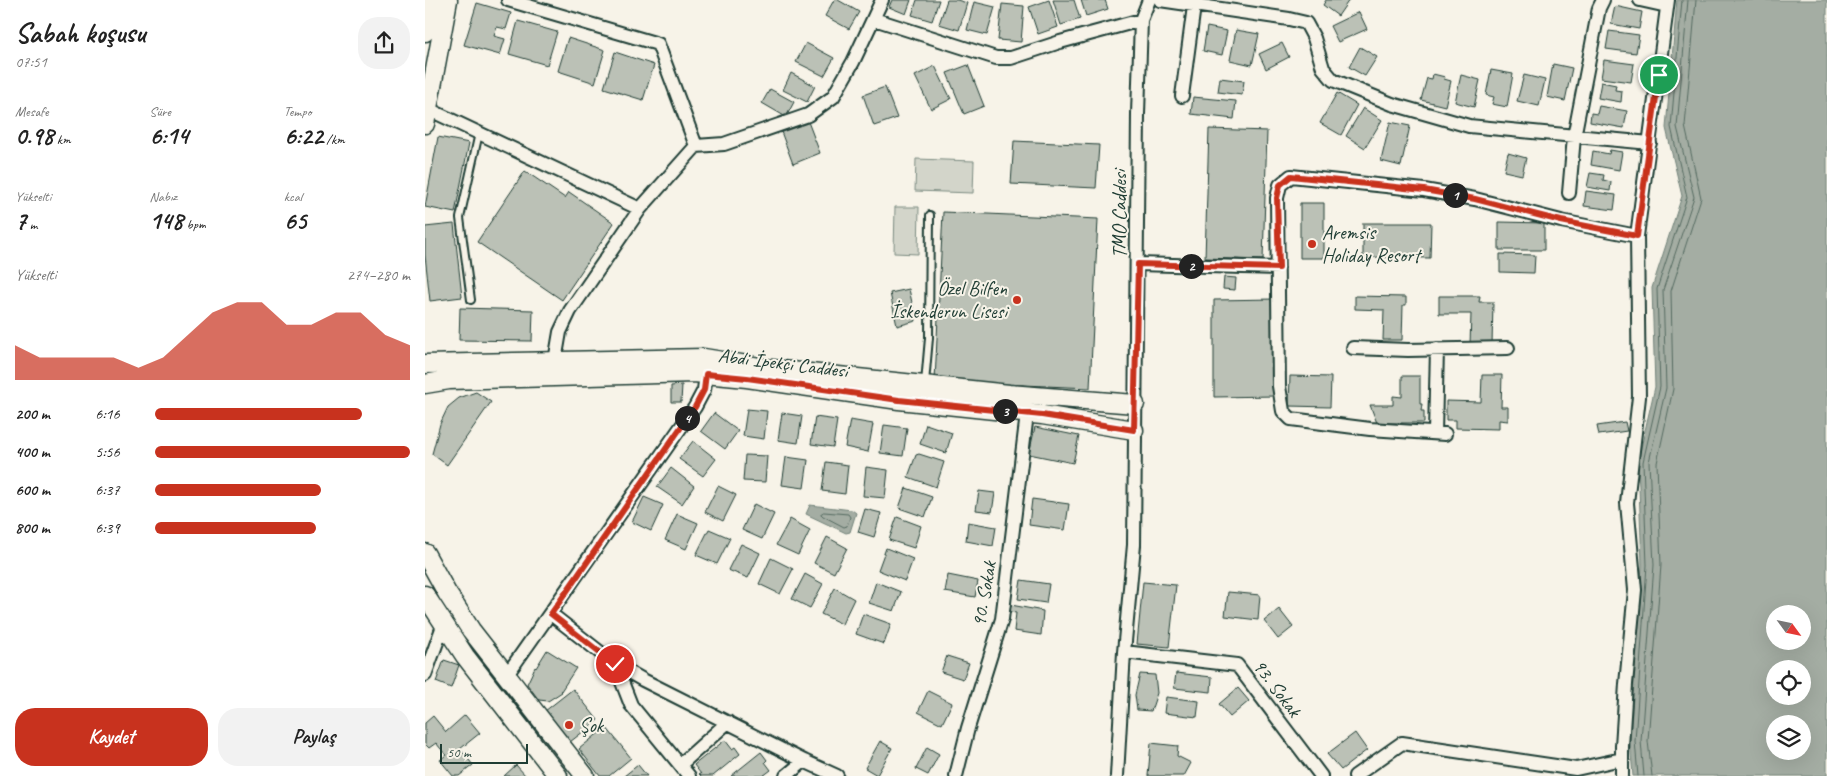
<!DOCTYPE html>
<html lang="tr">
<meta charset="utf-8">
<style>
body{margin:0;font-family:Caveat,sans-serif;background:#f2f2f2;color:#222;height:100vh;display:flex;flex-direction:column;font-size:19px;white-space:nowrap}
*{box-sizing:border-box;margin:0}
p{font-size:16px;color:#767676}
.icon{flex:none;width:28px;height:28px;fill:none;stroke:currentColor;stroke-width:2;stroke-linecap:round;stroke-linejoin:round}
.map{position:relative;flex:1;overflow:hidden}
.side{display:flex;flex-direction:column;background:#fff;width:425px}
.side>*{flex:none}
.needle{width:32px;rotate:123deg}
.fabs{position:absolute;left:1341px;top:605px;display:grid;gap:10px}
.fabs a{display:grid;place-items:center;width:45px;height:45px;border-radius:50%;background:#fff;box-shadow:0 5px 20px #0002;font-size:25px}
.scale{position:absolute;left:15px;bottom:12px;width:88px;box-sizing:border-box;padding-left:5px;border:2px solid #1f3d34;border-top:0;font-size:14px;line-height:18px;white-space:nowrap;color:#1f3d34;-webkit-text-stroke:4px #f7f3e8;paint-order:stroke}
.pin{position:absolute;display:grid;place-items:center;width:42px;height:42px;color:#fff;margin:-21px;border:2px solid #fff;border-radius:50%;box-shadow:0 1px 5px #0007}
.km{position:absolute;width:25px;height:25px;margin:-12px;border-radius:50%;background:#222;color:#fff;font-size:14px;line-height:25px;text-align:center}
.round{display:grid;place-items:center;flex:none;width:52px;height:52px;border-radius:20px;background:#f2f2f2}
.summary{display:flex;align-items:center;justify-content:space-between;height:85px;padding:0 15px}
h1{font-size:28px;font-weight:800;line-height:38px}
.stats{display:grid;grid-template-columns:repeat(3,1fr);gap:8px;height:85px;padding:5px 15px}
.stats div{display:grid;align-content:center}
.stats b{font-size:25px;font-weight:800}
.stats small{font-size:14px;font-weight:400}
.stats p{font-size:14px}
.chart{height:140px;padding:10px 15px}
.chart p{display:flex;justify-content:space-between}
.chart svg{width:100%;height:90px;margin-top:5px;fill:#c8321e;opacity:.7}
.action{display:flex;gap:10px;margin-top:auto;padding:10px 15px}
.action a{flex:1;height:58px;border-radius:20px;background:#c8321e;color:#fff;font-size:20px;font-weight:800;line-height:58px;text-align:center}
.action a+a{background:#f2f2f2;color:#222}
ul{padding:0 15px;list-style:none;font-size:16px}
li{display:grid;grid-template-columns:80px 60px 1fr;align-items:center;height:38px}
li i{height:12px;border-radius:6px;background:#c8321e}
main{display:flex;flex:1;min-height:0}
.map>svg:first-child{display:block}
.green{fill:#d3d5ca;stroke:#79897f}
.water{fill:#a4ada3;stroke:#6f8077;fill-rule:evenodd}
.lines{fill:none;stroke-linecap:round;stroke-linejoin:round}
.shore{stroke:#546a60;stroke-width:1}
.building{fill:#bbc1b6;stroke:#1f3d34}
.lane-casing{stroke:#1f3d34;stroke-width:10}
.street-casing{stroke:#1f3d34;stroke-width:16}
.secondary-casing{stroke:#1f3d34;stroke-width:21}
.lane{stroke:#f7f3e8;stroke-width:6}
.street{stroke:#f7f3e8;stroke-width:12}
.secondary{stroke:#f7f3e8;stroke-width:18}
.route-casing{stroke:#fff;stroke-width:10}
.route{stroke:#c8321e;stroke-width:6}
.poi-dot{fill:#c8321e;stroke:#f7f3e8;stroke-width:2}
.labels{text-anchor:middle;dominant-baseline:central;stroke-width:4;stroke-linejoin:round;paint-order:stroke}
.street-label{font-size:20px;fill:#1f3d34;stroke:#f7f3e8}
.poi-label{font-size:20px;fill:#1f3d34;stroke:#f7f3e8;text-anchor:start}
</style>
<main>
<section class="side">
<div class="summary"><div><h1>Sabah koşusu</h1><p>07:51</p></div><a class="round"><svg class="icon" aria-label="share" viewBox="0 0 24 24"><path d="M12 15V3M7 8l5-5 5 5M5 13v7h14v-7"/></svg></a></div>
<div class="stats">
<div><p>Mesafe</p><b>0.98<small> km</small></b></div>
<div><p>Süre</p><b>6:14</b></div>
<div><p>Tempo</p><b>6:22<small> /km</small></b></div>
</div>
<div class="stats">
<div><p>Yükselti</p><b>7<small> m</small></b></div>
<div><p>Nabız</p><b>148<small> bpm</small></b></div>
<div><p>kcal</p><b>65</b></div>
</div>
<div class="chart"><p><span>Yükselti</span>274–280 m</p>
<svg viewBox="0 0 160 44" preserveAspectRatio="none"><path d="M0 44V27L10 33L20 33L30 33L40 33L50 38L60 33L70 22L80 11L90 6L100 6L110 17L120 17L130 11L140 11L150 22L160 27V44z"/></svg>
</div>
<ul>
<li><b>200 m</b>6:16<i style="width:81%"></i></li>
<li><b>400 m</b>5:56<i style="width:100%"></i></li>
<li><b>600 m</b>6:37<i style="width:65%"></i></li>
<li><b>800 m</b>6:39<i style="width:63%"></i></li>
</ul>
<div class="action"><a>Kaydet</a><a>Paylaş</a></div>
</section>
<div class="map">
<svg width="1402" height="776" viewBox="0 0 1402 776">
<rect width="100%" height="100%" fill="#f7f3e8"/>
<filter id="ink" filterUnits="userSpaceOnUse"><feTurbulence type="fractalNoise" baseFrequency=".02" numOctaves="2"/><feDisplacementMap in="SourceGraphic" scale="10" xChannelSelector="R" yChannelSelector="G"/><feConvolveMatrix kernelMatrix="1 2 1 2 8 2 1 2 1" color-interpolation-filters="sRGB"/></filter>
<g filter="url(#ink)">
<path class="green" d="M491 159 549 161 548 193 490 191Z
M470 207H494L493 254 469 253Z"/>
<path class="water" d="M1252 0H1402V776H1208L1205 741 1217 565 1213 461 1230 387 1227 288 1257 196 1241 128ZM1350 614H1378V641H1350ZM1350 669H1378V696H1350ZM1350 724H1378V751H1350Z
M385 505 427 510 431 513 425 532 421 533 381 514Z"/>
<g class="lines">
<path class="shore" d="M399 512 423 514 425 517 422 526 419 527 398 516 396 514Z
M1213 776 1210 741 1222 565 1218 462 1235 387 1232 289 1262 197 1246 127 1257 0
M1219 776 1216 741 1229 565 1224 462 1241 388 1238 290 1269 197 1252 127 1263 0
M1227 776 1223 741 1236 565 1232 463 1248 389 1246 291 1276 198 1260 126 1271 0"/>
</g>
<path class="building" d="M409 0H413L434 12 424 29 400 16Z
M467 0H486L481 14 464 7Z
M492 0H514L507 21 487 15Z
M522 0H532L542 3 534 30 514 24Z
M624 0 633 27 613 34 604 7Z
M628 0H649L655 19 636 25Z
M656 0H680L683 9 661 16Z
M901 0H924L913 16 898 5Z
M549 2 570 7 562 35 542 30Z
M52 3 86 13 81 29 72 27 69 36 80 39 75 55 39 45Z
M577 4 599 6 596 42 573 40Z
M1190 6 1217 12 1214 29 1186 24Z
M934 12 942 29 913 42 905 26Z
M93 21 132 32 122 65 84 54Z
M782 27 802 31 797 55 778 51Z
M811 30 834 34 827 65 805 60Z
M1184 31 1214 35 1211 53 1181 49Z
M143 38 180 50 170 83 133 71Z
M381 43 409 58 399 76 371 62Z
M857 43 864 57 841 69 834 54Z
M935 47 952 57 940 76 924 67Z
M190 52 229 65 218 100 179 88Z
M1179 60 1209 64 1206 82 1176 78Z
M1128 64 1147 68 1140 101 1122 97Z
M543 65 559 106 539 114 522 73Z
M510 66 526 99 506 109 490 76Z
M1066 70 1088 74 1082 107 1067 104 1069 97 1061 95Z
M366 73 390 86 382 102 358 90Z
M1008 74 1020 77 1019 79 1026 81 1020 106 996 100 1002 78 1007 79Z
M1036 75 1055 80 1049 107 1030 102Z
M1099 75 1120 80 1114 106 1092 101Z
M795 78 819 81 817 95 793 92Z
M1176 82 1191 85 1190 90 1197 91 1196 102 1173 98Z
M460 87 472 118 449 126 438 95Z
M345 89 369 102 361 117 337 103Z
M912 93 932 105 916 135 895 123Z
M768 97 811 101 809 119 766 114Z
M1174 106 1202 111 1199 128 1165 122 1166 113 1172 114Z
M938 108 957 120 940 148 921 136Z
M382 119 395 153 368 164 355 129Z
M965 122 985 126 976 166 956 161Z
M784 129 842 131 838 260 780 258Z
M13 137 44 143 30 213 0 207Z
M589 141 674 145 671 188 586 184Z
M1185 150 1197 152 1194 170 1166 165 1168 151 1184 154Z
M1083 153 1101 158 1097 175 1079 171Z
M100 171 140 198 144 192 189 223 137 300 52 242Z
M1165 173 1179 175 1178 180 1186 182 1185 191 1162 187Z
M1161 191 1191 195 1189 210 1159 206Z
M875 203H899V258H875Z
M518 212 673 219 665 388 510 381Z
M1074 222 1119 223V250H1074Z
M938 223H1006L1005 258 938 257Z
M29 224 37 297 5 301 0 255V227Z
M1075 254 1110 255 1109 273 1075 272Z
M799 277 811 278 810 290 798 289Z
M484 289 491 321 472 326 465 293Z
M930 296 981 297V305H978L977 340H958L959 310 930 309Z
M1014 296H1055L1054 302H1068L1067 345H1045L1046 314H1014Z
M850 299V396L789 397V300Z
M35 308 108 310 107 341 34 340Z
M1057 375H1077L1076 407H1083V421L1074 420V429L1031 428V420H1021V401L1056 402Z
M865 376 906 377 905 407 864 406Z
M977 376H995V404H997L996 411H999V423H952L945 405H968V396L977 397Z
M257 385 256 402H246V386Z
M51 392 66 402 22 465 7 454 15 424 23 407 34 398Z
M322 409 342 411 339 439 318 436Z
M289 413 313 431 300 449 276 431Z
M357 413 377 416 373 443 353 440Z
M390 417 412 420 408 447 386 444Z
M425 420 448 424 443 452 420 447Z
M1200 422 1202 431 1174 435 1172 426Z
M501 424 527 433 521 453 495 444Z
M459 425 482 428 478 456 455 453Z
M610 427 654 436 648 463 604 454Z
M268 441 291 459 278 476 254 459Z
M494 454 519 462 511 487 483 477 491 455Z
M320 455 342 456 340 482 318 481Z
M361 457 383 460 379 488 357 485Z
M401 462 423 465 420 494 397 491Z
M441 467 463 470 460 498 438 496Z
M246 468 269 486 257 504 232 487Z
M293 486 311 495 298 521 280 512Z
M481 488 507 497 500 517 474 508Z
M554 491 570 493 567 512 551 510Z
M219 497 238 505 226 531 207 522Z
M607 499 644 504 640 530 604 525Z
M329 504 349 514 337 539 317 530Z
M440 509 456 513 449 537 433 532Z
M252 514 273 523 261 549 240 540Z
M472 517 496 526 489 548 464 540Z
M365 519 385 530 373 555 351 545Z
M543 522 571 527 568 546 541 541Z
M284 529 305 538 292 564 271 555Z
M402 537 422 548 409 573 389 563Z
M316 544 335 553 323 578 303 570Z
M461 548 488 559 480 581 453 570Z
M346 558 368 569 355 594 334 584Z
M380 574 398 584 385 608 367 599Z
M523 575 553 581 550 597 520 592Z
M596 580 624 584 621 603 593 599Z
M451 582 476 592 469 611 444 603Z
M718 582 751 585 744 647 712 644Z
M410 588 429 599 417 624 396 614Z
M803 592 835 595 833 620 800 616Z
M586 605 618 611 616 635 589 631 591 613 585 612Z
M854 609 868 627 853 639 839 621Z
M438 614 466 624 459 644 431 634Z
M122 650 151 668 136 691 137 692 123 701 114 700 102 684 110 667 111 668Z
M522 656 544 663 538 679 516 672Z
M19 660 34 665 26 688 11 682Z
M751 673 787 677 786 692 749 688Z
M715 674 730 675 732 693 726 711 712 710 710 695Z
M813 688 824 701 805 717 794 704Z
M148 689 173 720 145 742 120 711Z
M503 691 527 703 517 724 493 712Z
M741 697 774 701 772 717 739 713Z
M40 715 55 733 35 749 48 765 34 776H28L15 760 21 755 11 743 4 748 0 744V723L8 716 21 732Z
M181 727 206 758 184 776H175L154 749Z
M930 733 942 750 916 770 902 754Z
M300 740 307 749 310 747 315 754 288 776H276L274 774H276L269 765Z
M455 741 467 748 452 775 440 768Z
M726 743 753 746 752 756 766 763 759 776H723Z
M502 747 514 754 503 775 491 769Z
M336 752 342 760 340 762 346 770 338 776H306Z
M91 765 101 776H79Z
M213 765 222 776H199Z"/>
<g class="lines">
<g class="lane-casing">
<path id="lane" d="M46 300 35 218 54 133
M500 383 504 338 505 215"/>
</g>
<g class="street-casing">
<path id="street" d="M83 0 233 44 271 146
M735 0 864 19 881 23 889 38 898 68 908 80 967 104 1044 126 1225 143
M1215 0 1242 6
M449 19 571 58H586L635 42 716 20
M757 96 769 6
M3 109 215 209 271 146 299 144 383 115 408 97 428 62 457 0
M1144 193 1149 137 1174 8 1178 0
M713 264 853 268
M928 348 983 350 1083 348
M130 361 135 332 145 311 215 209
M1010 433 1012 349
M1020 434 945 429 866 419 858 411 854 386 852 198 855 185 866 176 999 190 1050 199 1136 221 1212 236
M126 614 190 664 218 680 379 761 412 776
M699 652 812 665 896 776
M190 664 206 705 264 776
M0 675 19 623
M81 676 270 407 279 390 281 374
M255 765 303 722
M361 776 379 761
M531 776 543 728 577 619 602 414
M692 776 699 652 709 545 713 114 716 20 724 0
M930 776 977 743 1151 769 1197 759
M1197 776V746L1201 684 1210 590 1202 503 1214 397 1212 236 1243 0"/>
</g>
<g class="secondary-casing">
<path id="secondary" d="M0 32 6 0
M0 124 23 0
M0 364 279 358 347 369 584 394 710 404
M0 384 24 380 269 373 322 378 474 400 617 415 709 430
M0 553 22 593 46 630 160 776
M0 595 40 656 133 776"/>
</g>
<use href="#lane" class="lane"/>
<use href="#street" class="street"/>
<use href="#secondary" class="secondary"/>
</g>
</g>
<g class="lines" filter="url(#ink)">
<g class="route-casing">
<path id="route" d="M190 664 126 614 270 407 279 390 281 374 322 378 474 400 617 415 709 430 713 264 854 268 852 198 855 185 866 176 999 190 1050 199 1136 221 1212 236 1234 75"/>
</g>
<use href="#route" class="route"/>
</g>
<g class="poi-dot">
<circle cx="887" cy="244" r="5"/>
<circle cx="592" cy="300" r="5"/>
<circle cx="144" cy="725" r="5"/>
</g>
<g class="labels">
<g class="street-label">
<text transform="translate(694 214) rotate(-90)">TMO Caddesi</text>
<text transform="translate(358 363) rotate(7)">Abdi İpekçi Caddesi</text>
<text transform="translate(559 594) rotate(-80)">90. Sokak</text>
<text transform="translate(852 688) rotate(53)">93. Sokak</text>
</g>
<g class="poi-label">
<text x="897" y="232">Aremsis<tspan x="897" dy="23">Holiday Resort</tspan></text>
<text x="582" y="288" text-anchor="end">Özel Bilfen<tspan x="582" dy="23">İskenderun Lisesi</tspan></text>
<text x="154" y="725">Şok</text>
</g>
</g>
</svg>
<div class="fabs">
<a><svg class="needle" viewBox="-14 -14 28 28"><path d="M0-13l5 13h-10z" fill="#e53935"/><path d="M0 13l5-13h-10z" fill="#767676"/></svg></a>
<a><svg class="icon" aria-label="locate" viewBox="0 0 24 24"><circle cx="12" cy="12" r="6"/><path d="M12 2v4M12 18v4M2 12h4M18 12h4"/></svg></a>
<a><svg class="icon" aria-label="layers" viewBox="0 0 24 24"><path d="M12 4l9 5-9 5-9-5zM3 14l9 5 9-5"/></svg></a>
</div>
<div class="scale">50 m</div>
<div class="pin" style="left:1234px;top:75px;background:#1e9e55"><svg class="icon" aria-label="arrive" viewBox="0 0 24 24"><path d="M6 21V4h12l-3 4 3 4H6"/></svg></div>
<div class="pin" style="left:190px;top:664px;background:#d93025"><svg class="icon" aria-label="check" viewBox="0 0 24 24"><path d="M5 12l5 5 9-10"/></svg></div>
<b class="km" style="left:1030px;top:195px">1</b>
<b class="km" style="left:766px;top:266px">2</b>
<b class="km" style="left:580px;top:411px">3</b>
<b class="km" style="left:262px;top:418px">4</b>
</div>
</main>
